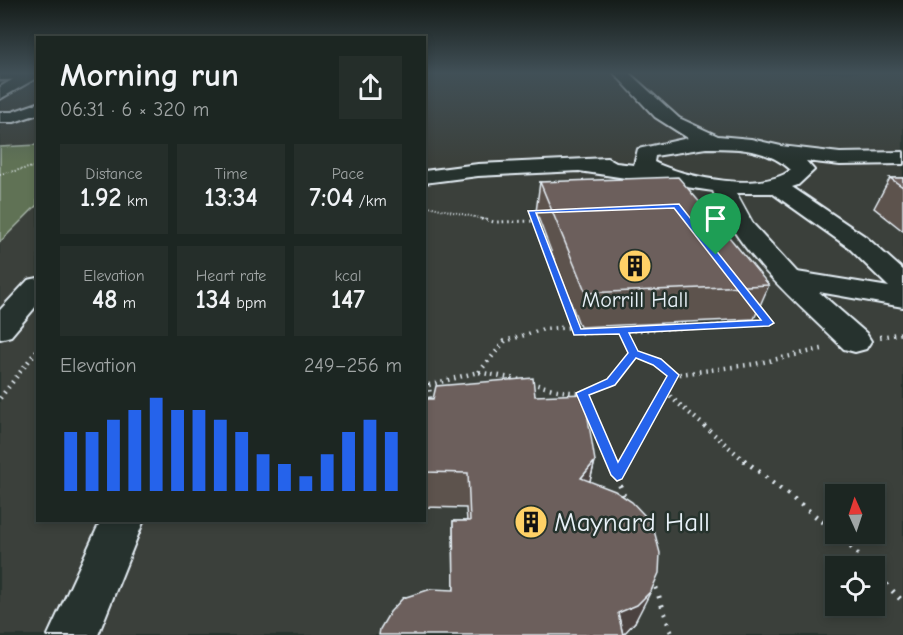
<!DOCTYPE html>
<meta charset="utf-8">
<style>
body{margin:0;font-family:"Comic Neue",sans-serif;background:#252e2a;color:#f1f3f6;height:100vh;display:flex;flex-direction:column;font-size:22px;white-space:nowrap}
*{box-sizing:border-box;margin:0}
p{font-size:20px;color:#a0a5a5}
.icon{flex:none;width:33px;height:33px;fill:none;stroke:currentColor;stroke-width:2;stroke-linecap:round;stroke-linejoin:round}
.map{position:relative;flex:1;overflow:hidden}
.details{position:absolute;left:36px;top:36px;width:390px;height:486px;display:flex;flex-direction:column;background:#1c2622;border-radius:0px;box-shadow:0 3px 9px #0003,0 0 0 2px #3a4340}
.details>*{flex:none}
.needle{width:39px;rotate:357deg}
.tools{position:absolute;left:825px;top:484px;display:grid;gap:12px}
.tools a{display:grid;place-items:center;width:60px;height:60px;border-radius:0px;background:#1c2622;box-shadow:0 3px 9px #0003,0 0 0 2px #3a4340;font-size:30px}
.pin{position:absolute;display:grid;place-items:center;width:51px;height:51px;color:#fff;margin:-62px -26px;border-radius:50% 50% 50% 0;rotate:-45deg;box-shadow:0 0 6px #0007}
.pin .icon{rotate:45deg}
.round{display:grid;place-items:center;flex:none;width:63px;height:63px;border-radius:0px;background:#252e2a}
.headline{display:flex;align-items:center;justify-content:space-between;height:102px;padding:0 24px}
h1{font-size:33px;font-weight:700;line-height:45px}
.figures{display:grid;grid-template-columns:repeat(3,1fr);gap:9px;height:102px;padding:6px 24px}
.figures div{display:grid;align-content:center;border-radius:0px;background:#252e2a;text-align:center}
.figures b{font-size:26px;font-weight:700}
.figures small{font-size:16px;font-weight:400}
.figures p{font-size:16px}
.chart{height:168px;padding:12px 24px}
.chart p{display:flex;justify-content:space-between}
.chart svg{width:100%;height:108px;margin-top:6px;stroke:#2563eb;stroke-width:6}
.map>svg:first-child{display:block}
.built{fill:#3b403b;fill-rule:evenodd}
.green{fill:#617254;stroke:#a4b2a6;stroke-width:1.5}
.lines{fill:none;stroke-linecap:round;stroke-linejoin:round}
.minor-casing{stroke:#e8f1f8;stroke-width:4}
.major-casing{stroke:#e8f1f8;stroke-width:5}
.path-far3{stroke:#e8f1f8;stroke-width:2;stroke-dasharray:1 2;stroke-linecap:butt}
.path-far2{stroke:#e8f1f8;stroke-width:3;stroke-dasharray:1.5 4;stroke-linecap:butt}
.path-far1{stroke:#e8f1f8;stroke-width:4.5;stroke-dasharray:1.5 5;stroke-linecap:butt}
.path{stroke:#e8f1f8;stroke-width:5;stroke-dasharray:2 7;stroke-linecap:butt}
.minor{fill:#26332d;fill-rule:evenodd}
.major{fill:#26332d;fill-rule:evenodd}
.wall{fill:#5d524e;stroke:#e8f1f8;stroke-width:1.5}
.shaded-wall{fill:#4c4240;stroke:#e8f1f8;stroke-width:1.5}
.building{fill:#6c5f5b;stroke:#e8f1f8;stroke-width:1.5}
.route{fill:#2563eb;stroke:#fff;stroke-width:1.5;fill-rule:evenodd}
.labels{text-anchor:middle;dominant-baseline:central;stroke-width:5;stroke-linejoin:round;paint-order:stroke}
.poi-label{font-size:22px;fill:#e8f1f8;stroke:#26332d}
.near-poi-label{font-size:27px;fill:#e8f1f8;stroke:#26332d;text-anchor:start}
</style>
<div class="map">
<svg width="903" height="635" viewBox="0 0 903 635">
<rect width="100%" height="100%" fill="#26332d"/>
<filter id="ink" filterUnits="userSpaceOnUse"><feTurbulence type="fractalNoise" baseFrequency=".0167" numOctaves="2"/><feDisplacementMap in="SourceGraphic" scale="12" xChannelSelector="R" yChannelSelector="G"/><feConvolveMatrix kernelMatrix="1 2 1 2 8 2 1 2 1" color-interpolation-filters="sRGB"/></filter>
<g filter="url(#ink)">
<path class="built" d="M0 73H37V145L0 147Z
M425 73H903V635H0V242L37 205 38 520H424ZM836 495H874V534H836ZM836 567H874V606H836Z"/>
<path class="green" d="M37 145V205L0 242V147Z"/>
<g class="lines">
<g class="minor-casing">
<path id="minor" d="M24 73H38V77L0 99V87Z
M614 73H629L679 118 718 136 751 139 781 146 840 153 903 152V164L840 165 806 161 814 170 798 185 792 187 866 237 903 270V307L819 292 866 333 871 341 866 349 855 352 844 349C796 301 738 255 713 191L579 171 478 176 424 183V171L478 164 607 158 616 163 634 165 638 149 688 138 655 117ZM706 148C736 148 767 148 791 170 761 193 686 178 654 162L655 156ZM736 193H772L848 247 889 287 797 272 753 224Z
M38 103V114L14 122H0V112H12Z
M38 278V304L11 336 0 339V310L28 280Z
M101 520H144L98 635H48Z"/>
</g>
<g class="major-casing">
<path id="major" d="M0 73H38V79L0 80Z"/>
</g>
<path class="path-far3" d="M0 174 38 166
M424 205 487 220
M535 220 532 211 677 205 689 220"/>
<path class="path-far2" d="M481 219 494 222 536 221
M535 219 574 326
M688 219 769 323 710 326"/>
<path class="path-far1" d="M574 325 577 333 739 325
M880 337 903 333
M634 353 657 362 673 375 755 364 826 348
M479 372 505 341 544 329 575 327
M531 383C585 399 600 398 634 353L623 330
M665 392 746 462
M583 394 610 462
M0 398 38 349
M430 398 429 385 478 372 521 380
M625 462 673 375"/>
<path class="path" d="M610 460 626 501
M744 460 836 532
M618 475 626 460
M838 534 871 567
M874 571 903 602
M653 579 672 635"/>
<use href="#minor" class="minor"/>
<use href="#major" class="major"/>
</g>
<path class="wall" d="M890 178H903V231L874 208Z
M540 182 712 224 716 230 769 285 754 319 580 327 536 212Z
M535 396 595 461 590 481 635 622 623 634 454 590 453 521H467L466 508 424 507V399Z"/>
<path class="shaded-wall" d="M595 461 586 496 581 478Z
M651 591 635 622 623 635 618 613Z"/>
<path class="building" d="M678 177 714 219 712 224 716 230 724 231 769 285 586 293 540 182Z
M890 178H903V187Z
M533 378 535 396 584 394 595 461 581 478 615 491 632 502 646 517 655 534 660 553 659 573 651 591 637 605 618 613 623 635H379L380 629 390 612 403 598 431 589 454 590 453 521H470L468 473 424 472V399H433L436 386Z"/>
</g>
<linearGradient id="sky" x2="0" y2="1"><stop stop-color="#151c19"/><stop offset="0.45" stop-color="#415057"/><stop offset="1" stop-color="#415057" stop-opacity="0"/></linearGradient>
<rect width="903" height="162" fill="url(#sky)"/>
<path class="route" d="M679 204 774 323 769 326 629 333 638 351 661 359 679 375 622 479 617 481 611 475 576 393 607 379 628 353 619 334 574 335 528 211ZM674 208 761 320 581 329 536 213ZM636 358 653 365 667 376 618 462 589 395 615 385Z"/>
<defs>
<g id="building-disc" transform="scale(1.725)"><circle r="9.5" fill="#ffd166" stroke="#26332d"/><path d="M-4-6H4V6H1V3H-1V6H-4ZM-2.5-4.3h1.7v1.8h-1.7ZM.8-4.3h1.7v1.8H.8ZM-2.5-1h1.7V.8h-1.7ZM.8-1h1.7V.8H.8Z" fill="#111"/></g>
</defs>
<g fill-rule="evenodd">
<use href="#building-disc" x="635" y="266"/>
<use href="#building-disc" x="531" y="522"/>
</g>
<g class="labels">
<g class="poi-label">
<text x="635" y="300">Morrill Hall</text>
</g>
<g class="near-poi-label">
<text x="554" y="522">Maynard Hall</text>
</g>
</g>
</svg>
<div class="tools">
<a><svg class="needle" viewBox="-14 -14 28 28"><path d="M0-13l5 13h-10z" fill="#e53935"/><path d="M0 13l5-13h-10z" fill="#a0a5a5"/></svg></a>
<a><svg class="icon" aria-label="locate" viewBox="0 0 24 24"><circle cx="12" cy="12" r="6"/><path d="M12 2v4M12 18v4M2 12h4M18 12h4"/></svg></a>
</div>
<div class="pin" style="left:716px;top:255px;background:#1e9e55"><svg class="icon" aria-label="arrive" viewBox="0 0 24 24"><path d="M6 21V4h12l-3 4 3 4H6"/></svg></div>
<section class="details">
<div class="headline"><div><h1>Morning run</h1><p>06:31 · 6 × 320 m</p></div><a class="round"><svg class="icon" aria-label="share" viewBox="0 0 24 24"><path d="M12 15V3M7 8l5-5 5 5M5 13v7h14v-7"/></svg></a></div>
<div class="figures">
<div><p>Distance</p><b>1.92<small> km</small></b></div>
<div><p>Time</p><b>13:34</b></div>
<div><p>Pace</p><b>7:04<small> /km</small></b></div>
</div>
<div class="figures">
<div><p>Elevation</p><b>48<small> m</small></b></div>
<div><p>Heart rate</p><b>134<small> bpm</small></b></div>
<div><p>kcal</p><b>147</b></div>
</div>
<div class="chart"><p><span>Elevation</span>249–256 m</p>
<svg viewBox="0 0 160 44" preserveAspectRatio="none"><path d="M5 44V20M15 44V20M25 44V15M35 44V11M45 44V6M55 44V11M65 44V11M75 44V15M85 44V20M95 44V29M105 44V33M115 44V38M125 44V29M135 44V20M145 44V15M155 44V20"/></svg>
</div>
</section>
</div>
